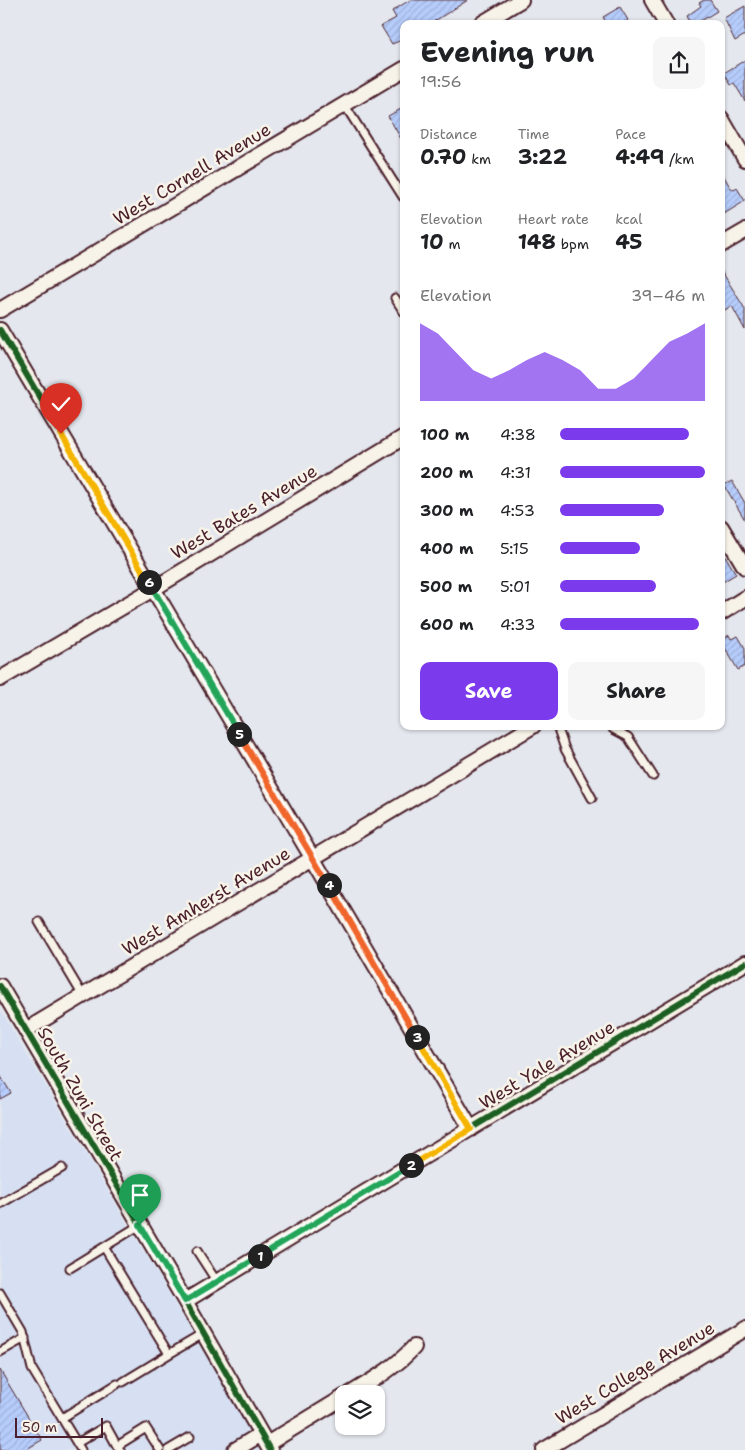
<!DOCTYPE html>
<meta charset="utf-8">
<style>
body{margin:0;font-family:"Shantell Sans",sans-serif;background:#f6f6f6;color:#202124;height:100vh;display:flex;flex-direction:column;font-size:19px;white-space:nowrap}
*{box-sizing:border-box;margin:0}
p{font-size:16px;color:#757577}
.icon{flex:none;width:28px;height:28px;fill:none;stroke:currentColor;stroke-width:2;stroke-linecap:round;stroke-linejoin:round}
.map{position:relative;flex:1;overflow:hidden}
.drawer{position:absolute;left:400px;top:20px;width:325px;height:710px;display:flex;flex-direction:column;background:#fff;border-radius:10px;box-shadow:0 1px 4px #0004}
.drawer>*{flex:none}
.buttons{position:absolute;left:335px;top:1385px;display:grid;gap:10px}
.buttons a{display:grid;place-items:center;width:50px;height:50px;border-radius:10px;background:#fff;box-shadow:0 1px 4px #0004;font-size:25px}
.scale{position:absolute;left:15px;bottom:12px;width:88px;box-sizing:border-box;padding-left:5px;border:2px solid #4a1f2b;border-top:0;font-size:14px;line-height:18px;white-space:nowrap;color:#4a1f2b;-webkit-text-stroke:4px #f7f3e8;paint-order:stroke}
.pin{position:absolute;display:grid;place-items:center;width:42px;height:42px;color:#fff;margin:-51px -21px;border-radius:50% 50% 50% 0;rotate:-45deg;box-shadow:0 0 5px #0007}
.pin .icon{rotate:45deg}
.km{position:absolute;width:25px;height:25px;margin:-12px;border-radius:50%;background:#222;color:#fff;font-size:14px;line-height:25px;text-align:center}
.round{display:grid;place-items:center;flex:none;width:52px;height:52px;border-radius:10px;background:#f6f6f6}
.summary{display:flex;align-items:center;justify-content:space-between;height:85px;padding:0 20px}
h1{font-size:28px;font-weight:700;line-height:38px}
.stats{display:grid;grid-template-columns:repeat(3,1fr);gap:8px;height:85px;padding:5px 20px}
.stats div{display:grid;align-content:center}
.stats b{font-size:21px;font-weight:700}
.stats small{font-size:14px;font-weight:400}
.stats p{font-size:14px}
.chart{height:140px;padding:10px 20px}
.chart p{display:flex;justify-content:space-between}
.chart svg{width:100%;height:90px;margin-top:5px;fill:#7c3aed;opacity:.7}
.cta{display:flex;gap:10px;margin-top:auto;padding:10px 20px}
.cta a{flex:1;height:58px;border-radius:10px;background:#7c3aed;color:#fff;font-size:20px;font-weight:700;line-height:58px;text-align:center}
.cta a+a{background:#f6f6f6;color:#202124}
ul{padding:0 20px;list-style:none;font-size:16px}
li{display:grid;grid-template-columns:80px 60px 1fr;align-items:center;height:38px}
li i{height:12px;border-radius:6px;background:#7c3aed}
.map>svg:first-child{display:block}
.built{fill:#d6e0f2}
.building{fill:url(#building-hatch);stroke:#4a1f2b}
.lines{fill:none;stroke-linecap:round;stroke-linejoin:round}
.lane-casing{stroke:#4a1f2b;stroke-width:11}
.street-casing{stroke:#4a1f2b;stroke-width:18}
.lane{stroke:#f7f3e8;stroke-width:7}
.street{stroke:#f7f3e8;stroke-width:14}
.cycleway-casing{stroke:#f7f3e8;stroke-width:9}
.cycleway{stroke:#1b5e20;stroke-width:6}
.split-1-casing{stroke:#fff;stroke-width:10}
.split-2-casing{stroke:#fff;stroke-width:10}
.split-3-casing{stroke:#fff;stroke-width:10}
.split-4-casing{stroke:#fff;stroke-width:10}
.split-5-casing{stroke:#fff;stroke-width:10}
.split-6-casing{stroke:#fff;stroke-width:10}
.split-7-casing{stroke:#fff;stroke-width:10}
.split-1{stroke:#22a559;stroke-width:6}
.split-2{stroke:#22a559;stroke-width:6}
.split-3{stroke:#f5b400;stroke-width:6}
.split-4{stroke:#f0652b;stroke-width:6}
.split-5{stroke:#f0652b;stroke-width:6}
.split-6{stroke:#22a559;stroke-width:6}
.split-7{stroke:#f5b400;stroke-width:6}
.labels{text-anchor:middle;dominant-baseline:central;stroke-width:5;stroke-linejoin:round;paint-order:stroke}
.street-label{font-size:18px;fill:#4a1f2b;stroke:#f7f3e8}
</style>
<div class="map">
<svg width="745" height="1450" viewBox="0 0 745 1450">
<defs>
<pattern id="building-hatch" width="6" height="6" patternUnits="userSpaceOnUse" patternTransform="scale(1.25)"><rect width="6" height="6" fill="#b6cdfc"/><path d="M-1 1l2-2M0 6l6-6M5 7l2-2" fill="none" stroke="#9eb0d8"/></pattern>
</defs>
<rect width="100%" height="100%" fill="#e4e8ee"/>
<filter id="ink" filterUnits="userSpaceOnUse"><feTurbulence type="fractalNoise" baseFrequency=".02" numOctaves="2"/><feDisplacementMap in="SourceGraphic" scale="10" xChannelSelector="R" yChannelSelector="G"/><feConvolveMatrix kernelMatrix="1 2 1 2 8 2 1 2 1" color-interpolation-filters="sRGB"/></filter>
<g filter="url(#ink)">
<path class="built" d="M0 1009 262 1450H0Z"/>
<path class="building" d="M410 0H468L430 24H404V39L392 44 381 26 396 18 392 11Z
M704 0H710L717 11 696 24H691L687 16 701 6 699 3Z
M745 6V35L735 41 724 18Z
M620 7 628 20 623 24H607L603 17Z
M745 60V101L734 83 731 85 724 73Z
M401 109 404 114V144L388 116Z
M721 171 730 187 734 190 737 188 745 201 724 214 721 208Z
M721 270 745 309V330L732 306 721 312Z
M732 481 745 503V520L724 485Z
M721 549 736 574 721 583Z
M729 635 731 639 738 636 745 648V666L738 670 721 641Z
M0 1075 11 1093 0 1099Z
M0 1370 42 1440 25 1450H0Z"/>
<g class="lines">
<g class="lane-casing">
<path id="lane" d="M344 104 403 197
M395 298 404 312
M557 726 565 749 592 798
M612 726 613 729 628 737 653 776
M39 922 83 996
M0 1204 62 1168
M104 1247 169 1354 203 1334
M197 1251 217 1282
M70 1268 140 1225
M0 1293 23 1332 32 1369 81 1450
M0 1352 25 1338
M123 1382 169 1354
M62 1418 117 1384
M77 1443 106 1426 117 1446
M120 1450 117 1446 146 1428 160 1450
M168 1450 190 1437"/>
</g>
<g class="street-casing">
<path id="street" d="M652 0 666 24
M481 24 521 0
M721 118 745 159
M721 245 745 231
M0 310 404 69
M0 330 313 859 471 1129
M721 527 745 567
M721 613 745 598
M0 679 153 589 404 437
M0 986 185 1301 270 1450
M26 1030 533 726
M185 1301 745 963
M350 1394C373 1380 396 1367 414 1347
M267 1444 344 1397
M235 1450 261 1434
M544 1450 745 1329"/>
</g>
<use href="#lane" class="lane"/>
<use href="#street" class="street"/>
<g class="cycleway-casing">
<path id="cycleway" d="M0 330 313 859 471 1129
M0 986 185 1301 270 1450
M185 1301 745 963"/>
</g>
<use href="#cycleway" class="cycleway"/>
</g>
</g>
<g class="lines" filter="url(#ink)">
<g class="split-1-casing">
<path id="split-1" d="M140 1225 185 1301 260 1256"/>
</g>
<g class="split-2-casing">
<path id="split-2" d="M260 1256 411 1165"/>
</g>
<g class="split-3-casing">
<path id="split-3" d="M411 1165 471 1129 417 1037"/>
</g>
<g class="split-4-casing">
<path id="split-4" d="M329 885 417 1037"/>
</g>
<g class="split-5-casing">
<path id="split-5" d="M239 734 329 885"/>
</g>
<g class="split-6-casing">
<path id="split-6" d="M149 582 239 734"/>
</g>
<g class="split-7-casing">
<path id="split-7" d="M61 434 149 582"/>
</g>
<use href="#split-1" class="split-1"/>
<use href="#split-2" class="split-2"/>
<use href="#split-3" class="split-3"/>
<use href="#split-4" class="split-4"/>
<use href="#split-5" class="split-5"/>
<use href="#split-6" class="split-6"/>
<use href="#split-7" class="split-7"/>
</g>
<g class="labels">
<g class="street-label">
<text transform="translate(192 174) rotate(-31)">West Cornell Avenue</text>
<text transform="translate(244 512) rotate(-31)">West Bates Avenue</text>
<text transform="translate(206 901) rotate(-31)">West Amherst Avenue</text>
<text transform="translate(547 1065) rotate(-31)">West Yale Avenue</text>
<text transform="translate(80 1094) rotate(60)">South Zuni Street</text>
<text transform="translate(635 1373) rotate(-31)">West College Avenue</text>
</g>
</g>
</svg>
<div class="buttons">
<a><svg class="icon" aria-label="layers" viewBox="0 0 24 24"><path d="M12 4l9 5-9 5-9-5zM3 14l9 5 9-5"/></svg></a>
</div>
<div class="scale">50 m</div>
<div class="pin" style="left:140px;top:1225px;background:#1e9e55"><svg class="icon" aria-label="arrive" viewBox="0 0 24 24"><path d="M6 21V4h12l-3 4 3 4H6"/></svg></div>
<div class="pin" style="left:61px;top:434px;background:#d93025"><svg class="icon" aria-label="check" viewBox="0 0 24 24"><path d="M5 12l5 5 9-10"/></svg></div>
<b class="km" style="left:260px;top:1256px">1</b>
<b class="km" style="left:411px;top:1165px">2</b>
<b class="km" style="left:417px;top:1037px">3</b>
<b class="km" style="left:329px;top:885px">4</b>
<b class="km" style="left:239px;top:734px">5</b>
<b class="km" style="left:149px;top:582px">6</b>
<section class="drawer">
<div class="summary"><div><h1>Evening run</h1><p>19:56</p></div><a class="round"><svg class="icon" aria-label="share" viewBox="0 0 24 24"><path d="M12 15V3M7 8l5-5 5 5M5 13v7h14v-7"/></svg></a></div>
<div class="stats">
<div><p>Distance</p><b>0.70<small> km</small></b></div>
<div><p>Time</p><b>3:22</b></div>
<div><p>Pace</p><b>4:49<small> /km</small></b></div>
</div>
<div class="stats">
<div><p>Elevation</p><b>10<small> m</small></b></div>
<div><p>Heart rate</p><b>148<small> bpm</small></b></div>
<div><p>kcal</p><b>45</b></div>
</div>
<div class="chart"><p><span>Elevation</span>39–46 m</p>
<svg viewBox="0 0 160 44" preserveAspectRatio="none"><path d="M0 44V6L10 11L20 20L30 29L40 33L50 29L60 24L70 20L80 24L90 29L100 38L110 38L120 33L130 24L140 15L150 11L160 6V44z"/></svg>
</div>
<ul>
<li><b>100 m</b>4:38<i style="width:89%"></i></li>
<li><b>200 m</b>4:31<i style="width:100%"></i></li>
<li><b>300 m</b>4:53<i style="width:72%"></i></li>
<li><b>400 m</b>5:15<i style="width:55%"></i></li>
<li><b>500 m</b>5:01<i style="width:66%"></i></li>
<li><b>600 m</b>4:33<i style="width:96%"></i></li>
</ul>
<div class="cta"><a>Save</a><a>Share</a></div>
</section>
</div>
